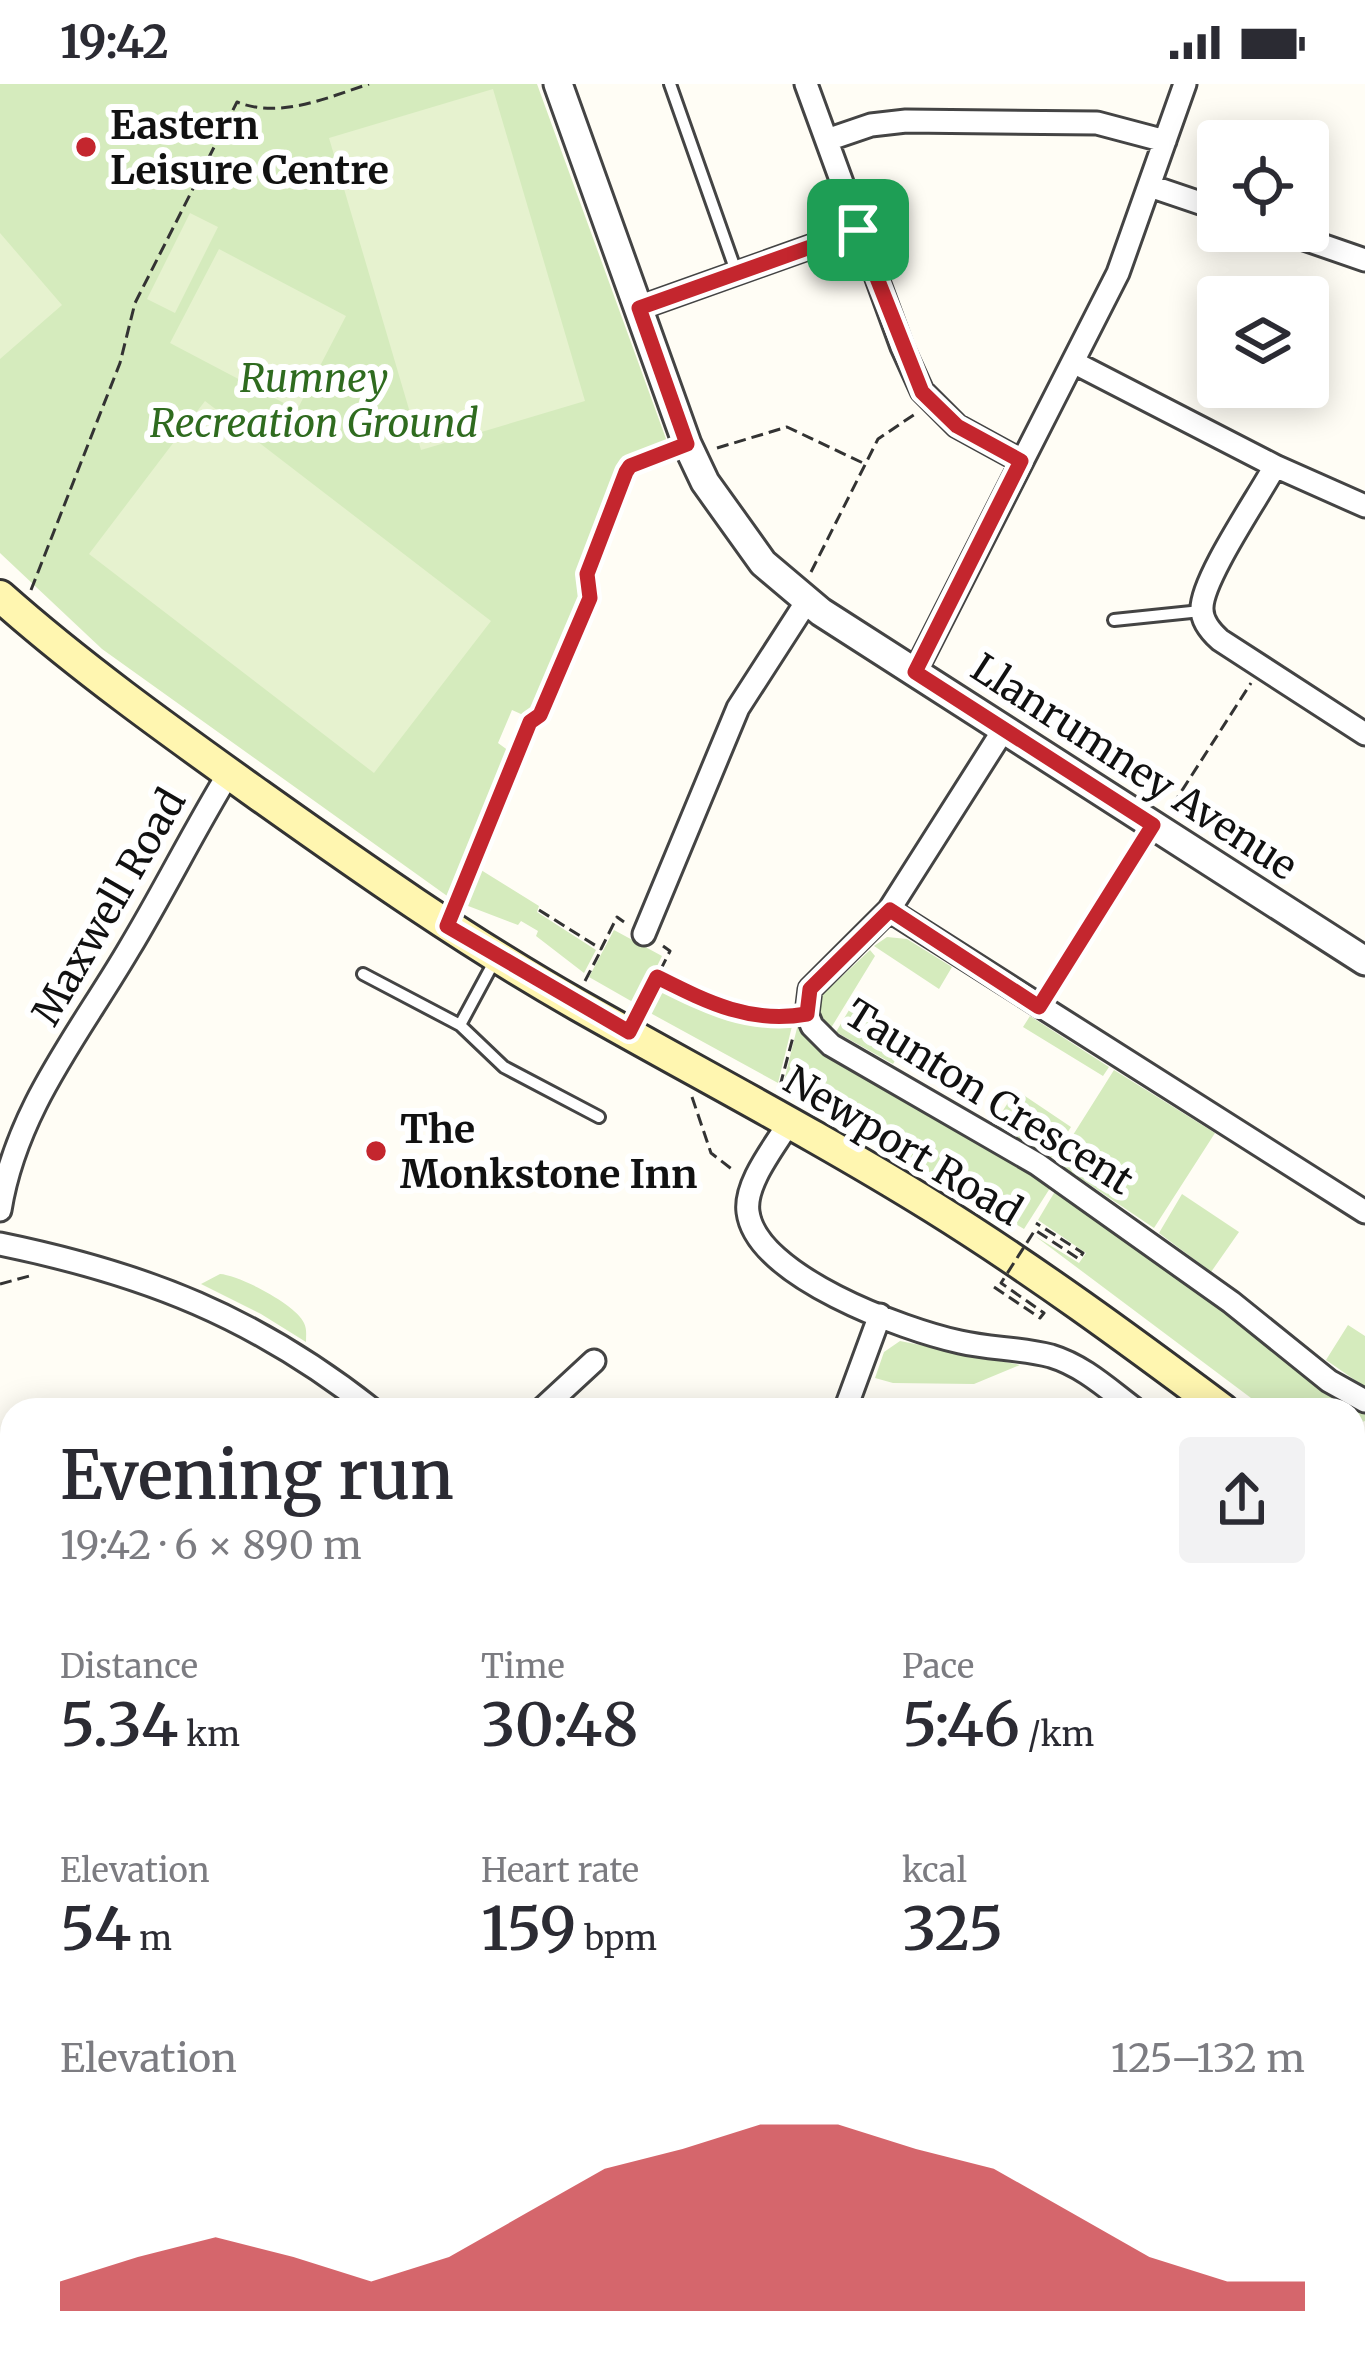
<!DOCTYPE html>
<meta charset="utf-8">
<style>
body{margin:0;font-family:Merriweather,serif;background:#f2f2f3;color:#2b2b33;height:100vh;display:flex;flex-direction:column;font-size:45px;white-space:nowrap}
*{box-sizing:border-box;margin:0}
p{font-size:39px;color:#7c7c81}
.icon{flex:none;width:66px;height:66px;fill:none;stroke:currentColor;stroke-width:2;stroke-linecap:round;stroke-linejoin:round}
.map{position:relative;flex:1;overflow:hidden}
.panel{position:absolute;left:0px;top:1314px;width:1365px;height:975px;display:flex;flex-direction:column;background:#fff;border-radius:36px 36px 0 0;box-shadow:0 6px 30px #0003}
.panel>*{flex:none}
.tools{position:absolute;left:1197px;top:36px;display:grid;gap:24px}
.tools a{display:grid;place-items:center;width:132px;height:132px;border-radius:12px;background:#fff;box-shadow:0 6px 30px #0003;font-size:60px}
.pin{position:absolute;display:grid;place-items:center;width:102px;height:102px;color:#fff;margin:-51px;border-radius:24px;box-shadow:0 6px 18px #0006}
.round{display:grid;place-items:center;flex:none;width:126px;height:126px;border-radius:12px;background:#f2f2f3}
.headline{display:flex;align-items:center;justify-content:space-between;height:204px;padding:0 60px}
h1{font-size:66px;font-weight:600;line-height:90px}
.metrics{display:grid;grid-template-columns:repeat(3,1fr);gap:18px;height:204px;padding:12px 60px}
.metrics div{display:grid;align-content:center}
.metrics b{font-size:60px;font-weight:600}
.metrics small{font-size:33px;font-weight:400}
.metrics p{font-size:33px}
.chart{height:336px;padding:24px 60px}
.chart p{display:flex;justify-content:space-between}
.chart svg{width:100%;height:216px;margin-top:12px;fill:#c4262e;opacity:.7}
.status{display:flex;justify-content:space-between;align-items:center;height:84px;padding:0 60px;background:#fff;direction:ltr}
.status svg{height:33px;fill:currentColor}
.map>svg:first-child{display:block}
.green{fill:#d5ebbd}
.pitch{fill:#e6f2cf}
.lines{fill:none;stroke-linecap:round;stroke-linejoin:round}
.service-casing{stroke:#444;stroke-width:16}
.minor-casing{stroke:#444;stroke-width:27}
.tertiary-casing{stroke:#444;stroke-width:33}
.secondary-casing{stroke:#333;stroke-width:36}
.path{stroke:#333;stroke-width:3;stroke-dasharray:12 6;stroke-linecap:butt}
.service{stroke:#fff;stroke-width:10}
.minor{stroke:#fff;stroke-width:21}
.tertiary{stroke:#fff;stroke-width:27}
.secondary{stroke:#fff6b0;stroke-width:30}
.path-bridge{stroke:#333;stroke-width:3;stroke-dasharray:12 6;stroke-linecap:butt}
.route-casing{stroke:#fff;stroke-width:24}
.route{stroke:#c4262e;stroke-width:15}
.poi-dot{fill:#c4262e;stroke:#fff;stroke-width:4.5}
.labels{text-anchor:middle;dominant-baseline:central;stroke-width:12;stroke-linejoin:round;paint-order:stroke}
.poi-label{font-size:39px;font-weight:bold;fill:#111;stroke:#fff;text-anchor:start}
.park-label{font-size:39px;font-style:italic;fill:#2f6b1f;stroke:#fff}
.street-label{font-size:39px;fill:#111;stroke:#fff}
</style>
<div class="status"><b>19:42</b><svg viewBox="0 0 49 12"><path d="M0 12V9h3v3zM5 12V6h3v6zM10 12V3h3v9zM15 12V0h3v12zM26 1h20v11H26zM47 4h2v5h-2z"/></svg></div>
<div class="map">
<svg width="1365" height="2287" viewBox="0 0 1365 2287">
<rect width="100%" height="100%" fill="#fffdf5"/>
<path class="green" d="M0 0H537L669 363 628 379 622 388 583 490 587 512 537 627 530 634 512 626 498 659 513 670 450 814 102 565 0 469Z
M481 786 539 822 537 828 596 866 584 889 536 852 538 847 521 837 518 841 463 820Z
M614 846 662 872 638 921 589 893Z
M887 853 907 855 952 883 939 905 874 862Z
M870 866 875 872 831 944 820 932V913Z
M658 896 743 932 794 934 778 999 643 925Z
M852 921 909 954 893 980 836 948Z
M1030 932 1109 983 1103 992 1023 943Z
M799 936 862 986 1052 1101 1024 1145 783 1001Z
M1114 986 1215 1049 1154 1144 1056 1078Z
M1016 1006 1071 1043 1051 1074 995 1039Z
M1057 1104 1365 1324V1337L1353 1341V1326H1267L1035 1152 1079 1179 1086 1169 1038 1136Z
M1182 1110 1239 1148 1211 1188 1159 1149Z
M220 1190C239 1191 297 1221 304 1239 307 1245 306 1251 306 1258L261 1230 201 1200Z
M1348 1241 1365 1252V1303L1326 1276Z
M900 1257 1020 1281 974 1300 893 1299 875 1294 884 1268Z"/>
<path class="pitch" d="M493 5 585 317 421 366 329 54Z
M190 129 218 143 175 229 147 215Z
M0 149 62 221 0 275Z
M219 165 346 232 297 326 170 259Z
M205 317 491 537 374 689 89 470Z"/>
<g class="lines">
<g class="service-casing">
<path id="service" d="M670 0 737 190
M1114 536 1201 527
M450 835 530 638
M363 890 460 941 504 983 599 1033
M460 941 495 876"/>
</g>
<g class="minor-casing">
<path id="minor" d="M806 0 902 263 922 307 957 342 1021 377
M827 56 871 41 906 37 1097 39 1165 57
M1150 102 1218 125
M1281 147 1365 176
M639 224 858 146
M1073 278 1275 382 1365 422
M1275 382C1259 412 1201 496 1202 525 1202 538 1211 548 1220 556L1365 650
M915 588 1118 189 1185 0
M1004 645 889 826 810 905 807 930 812 942 831 961 1037 1080 1231 1218 1329 1297 1365 1317
M889 826 1365 1128
M644 850 738 624 807 517
M790 1037C776 1061 744 1099 748 1128 756 1192 904 1246 960 1258 990 1265 1021 1264 1051 1272 1084 1282 1109 1306 1136 1326
M0 1126C16 1026 79 950 129 865 164 807 194 746 229 689
M0 1160C146 1190 255 1233 373 1326
M541 1326 594 1277
M845 1326 880 1231
M0 1399 12 1402
M1353 1502 1365 1513
M0 1642 12 1647
M1353 1757 1365 1742
M0 2016 12 2025
M1353 2121 1365 2134
M1353 2172 1365 2161
M353 2277 365 2287
M666 2277 675 2287
M882 2277 891 2287
M933 2277 942 2287
M1215 2277 1225 2287
M263 2287 271 2277"/>
</g>
<g class="tertiary-casing">
<path id="tertiary" d="M558 0 687 360 705 398 763 479 821 528 1365 877"/>
</g>
<g class="secondary-casing">
<path id="secondary" d="M0 512C81 584 171 648 259 711 363 785 467 858 578 921 696 988 817 1051 933 1123 1034 1186 1128 1255 1223 1326
M1353 1432 1365 1442"/>
</g>
<path class="path" d="M717 364 787 343 863 379
M811 488 878 355 915 330
M31 506 120 279 135 219 237 18C280 35 326 14 369 0
M543 624 590 513 587 490 626 388 630 382 663 369
M1172 722 1251 599
M539 826 601 865 617 833 624 838
M663 862 670 867 657 893C700 914 739 936 787 933
M585 897 600 868
M1053 901 1140 762
M641 925 655 896
M780 1002 793 953
M692 1013 711 1069 733 1086
M0 1200 33 1191
M0 1365 12 1375"/>
<use href="#service" class="service"/>
<use href="#minor" class="minor"/>
<use href="#tertiary" class="tertiary"/>
<use href="#secondary" class="secondary"/>
<path class="path-bridge" d="M994 1203 1040 1234 1044 1229 1001 1199 1035 1146 1079 1175 1083 1169 1036 1139"/>
</g>
<g class="lines">
<g class="route-casing">
<path id="route" d="M858 146 922 308 957 342 1021 377 915 588 1153 741 1039 923 890 826 810 905 807 930C749 940 707 918 657 893L629 948 447 842 530 638 540 631 590 514 587 490 626 388 630 382 687 360 639 224Z"/>
</g>
<use href="#route" class="route"/>
</g>
<g class="poi-dot">
<circle cx="86" cy="63" r="12"/>
<circle cx="376" cy="1067" r="12"/>
</g>
<g class="labels">
<g class="poi-label">
<text x="110" y="41">Eastern<tspan x="110" dy="45">Leisure Centre</tspan></text>
<text x="400" y="1045">The<tspan x="400" dy="45">Monkstone Inn</tspan></text>
</g>
<g class="park-label">
<text x="314" y="294">Rumney<tspan x="314" dy="45">Recreation Ground</tspan></text>
</g>
<g class="street-label">
<text transform="translate(1134 683) rotate(33)">Llanrumney Avenue</text>
<text transform="translate(109 823) rotate(-60)">Maxwell Road</text>
<text transform="translate(989 1013) rotate(32)">Taunton Crescent</text>
<text transform="translate(903 1062) rotate(31)">Newport Road</text>
</g>
</g>
</svg>
<div class="tools">
<a><svg class="icon" aria-label="locate" viewBox="0 0 24 24"><circle cx="12" cy="12" r="6"/><path d="M12 2v4M12 18v4M2 12h4M18 12h4"/></svg></a>
<a><svg class="icon" aria-label="layers" viewBox="0 0 24 24"><path d="M12 4l9 5-9 5-9-5zM3 14l9 5 9-5"/></svg></a>
</div>
<div class="pin" style="left:858px;top:146px;background:#1e9e55"><svg class="icon" aria-label="arrive" viewBox="0 0 24 24"><path d="M6 21V4h12l-3 4 3 4H6"/></svg></div>
<section class="panel">
<div class="headline"><div><h1>Evening run</h1><p>19:42 · 6 × 890 m</p></div><a class="round"><svg class="icon" aria-label="share" viewBox="0 0 24 24"><path d="M12 15V3M7 8l5-5 5 5M5 13v7h14v-7"/></svg></a></div>
<div class="metrics">
<div><p>Distance</p><b>5.34<small> km</small></b></div>
<div><p>Time</p><b>30:48</b></div>
<div><p>Pace</p><b>5:46<small> /km</small></b></div>
</div>
<div class="metrics">
<div><p>Elevation</p><b>54<small> m</small></b></div>
<div><p>Heart rate</p><b>159<small> bpm</small></b></div>
<div><p>kcal</p><b>325</b></div>
</div>
<div class="chart"><p><span>Elevation</span>125–132 m</p>
<svg viewBox="0 0 160 44" preserveAspectRatio="none"><path d="M0 44V38L10 33L20 29L30 33L40 38L50 33L60 24L70 15L80 11L90 6L100 6L110 11L120 15L130 24L140 33L150 38L160 38V44z"/></svg>
</div>
</section>
</div>
